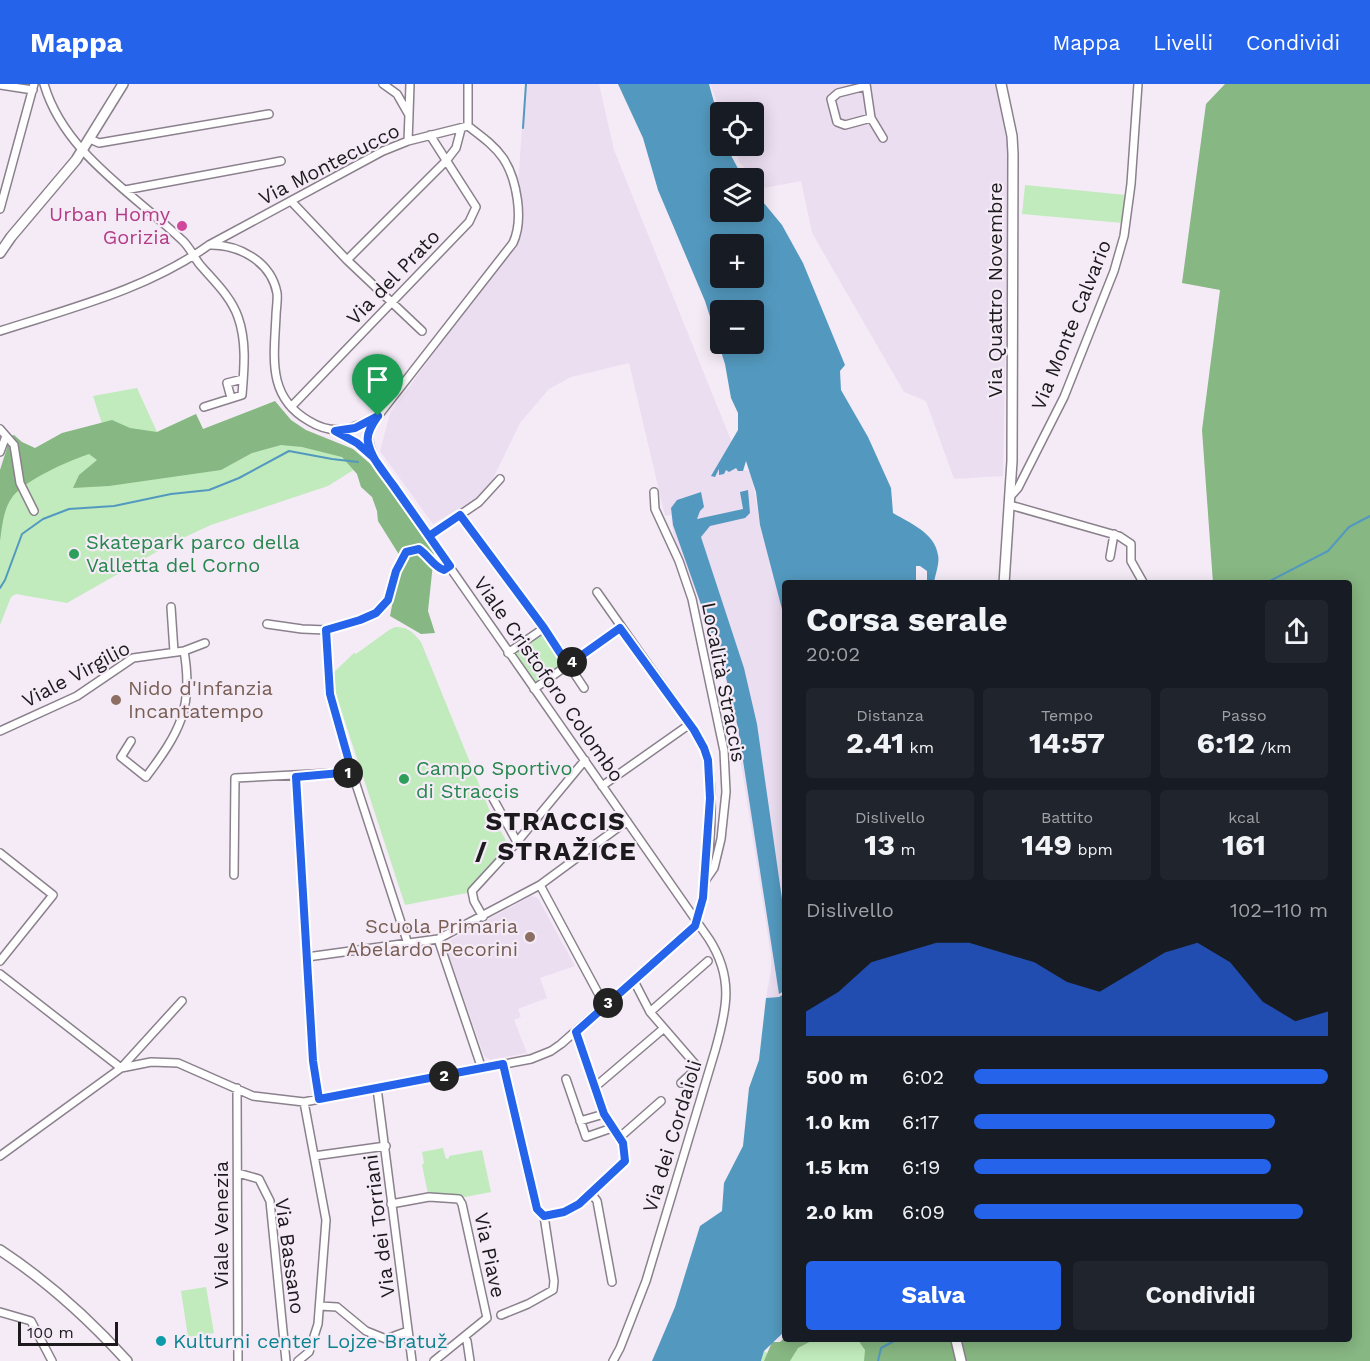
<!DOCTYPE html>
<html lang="it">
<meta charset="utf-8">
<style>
body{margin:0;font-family:"Work Sans",sans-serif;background:#20242c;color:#f1f3f6;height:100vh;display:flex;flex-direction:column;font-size:22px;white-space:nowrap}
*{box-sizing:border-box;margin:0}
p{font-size:20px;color:#9ea1a6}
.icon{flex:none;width:33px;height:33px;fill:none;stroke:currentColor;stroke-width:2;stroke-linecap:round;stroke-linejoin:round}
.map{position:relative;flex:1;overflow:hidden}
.panel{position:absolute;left:782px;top:496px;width:570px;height:762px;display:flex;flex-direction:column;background:#171b24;border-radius:6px;box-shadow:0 3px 15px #0003}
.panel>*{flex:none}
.buttons{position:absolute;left:710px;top:18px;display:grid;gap:12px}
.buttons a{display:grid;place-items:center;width:54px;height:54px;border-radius:6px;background:#171b24;box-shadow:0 3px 15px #0003;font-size:30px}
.scale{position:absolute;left:18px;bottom:15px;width:100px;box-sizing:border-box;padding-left:6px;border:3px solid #1d1a1e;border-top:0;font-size:16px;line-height:21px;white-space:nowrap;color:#1d1a1e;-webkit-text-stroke:4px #f4ebf7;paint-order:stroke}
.pin{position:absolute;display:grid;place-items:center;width:51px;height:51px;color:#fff;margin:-62px -26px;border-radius:50% 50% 50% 0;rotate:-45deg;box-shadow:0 0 6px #0007}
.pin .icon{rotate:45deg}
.km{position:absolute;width:30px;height:30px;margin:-15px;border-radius:50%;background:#222;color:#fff;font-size:16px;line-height:30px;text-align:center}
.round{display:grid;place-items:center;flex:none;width:63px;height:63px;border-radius:6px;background:#20242c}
.head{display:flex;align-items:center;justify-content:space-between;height:102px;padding:0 24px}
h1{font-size:33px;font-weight:700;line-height:45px}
.stats{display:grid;grid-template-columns:repeat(3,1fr);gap:9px;height:102px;padding:6px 24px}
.stats div{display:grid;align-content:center;border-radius:6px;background:#20242c;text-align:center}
.stats b{font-size:30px;font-weight:700}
.stats small{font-size:16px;font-weight:400}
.stats p{font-size:16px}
.chart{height:168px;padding:12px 24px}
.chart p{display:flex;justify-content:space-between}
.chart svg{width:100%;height:108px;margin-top:6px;fill:#2563eb;opacity:.7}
.button{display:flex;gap:12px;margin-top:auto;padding:12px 24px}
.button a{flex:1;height:69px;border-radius:6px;background:#2563eb;color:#fff;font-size:24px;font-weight:700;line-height:69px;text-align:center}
.button a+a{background:#20242c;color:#f1f3f6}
ul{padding:0 24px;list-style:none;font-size:20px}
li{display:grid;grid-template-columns:96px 72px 1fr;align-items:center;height:45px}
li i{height:15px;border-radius:8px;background:#2563eb}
header{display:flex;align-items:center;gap:36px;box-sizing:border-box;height:84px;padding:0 30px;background:#2563eb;color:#fff}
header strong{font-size:28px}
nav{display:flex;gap:33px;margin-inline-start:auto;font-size:21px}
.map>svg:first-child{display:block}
.built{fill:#ecdef1}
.green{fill:#c1ebbc}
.forest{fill:#87b782}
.water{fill:#5399bf;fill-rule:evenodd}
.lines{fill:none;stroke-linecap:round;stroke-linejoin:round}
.stream{stroke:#5399bf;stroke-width:2}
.minor-casing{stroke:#8a818c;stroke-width:10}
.major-casing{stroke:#8a818c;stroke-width:12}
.minor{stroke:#fff;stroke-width:7}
.major{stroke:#fff;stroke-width:9}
.route-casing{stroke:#fff;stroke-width:12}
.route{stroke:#2563eb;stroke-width:8}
.hotel-dot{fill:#d1479c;stroke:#f4ebf7;stroke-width:2}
.leisure-dot{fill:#2e9e5b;stroke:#f4ebf7;stroke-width:2}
.education-dot{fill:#8d6e63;stroke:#f4ebf7;stroke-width:2}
.culture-dot{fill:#0f9aa8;stroke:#f4ebf7;stroke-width:2}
.labels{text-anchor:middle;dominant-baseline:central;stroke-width:4.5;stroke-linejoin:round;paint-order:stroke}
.street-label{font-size:20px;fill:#1d1a1e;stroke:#f4ebf7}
.hotel-label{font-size:20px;fill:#b23c85;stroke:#f4ebf7;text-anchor:end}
.leisure-label{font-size:20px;fill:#27864d;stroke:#f4ebf7;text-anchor:start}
.education-label{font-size:20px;fill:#785e54;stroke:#f4ebf7;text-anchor:start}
.culture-label{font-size:20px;fill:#0d838f;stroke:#f4ebf7;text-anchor:start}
.district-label{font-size:26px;font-weight:bold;letter-spacing:1.5px;fill:#1d1a1e;stroke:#f4ebf7}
</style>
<header>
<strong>Mappa</strong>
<nav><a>Mappa</a><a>Livelli</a><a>Condividi</a></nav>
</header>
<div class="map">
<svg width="1370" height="1277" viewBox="0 0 1370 1277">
<rect width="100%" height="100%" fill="#f4ebf7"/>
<path class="built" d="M525 0H599L614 66 743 386 751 387 760 441 784 533V910L779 913 766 914 771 887V871L737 654 725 594 696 508 674 456 671 431 665 432 629 279 571 293 549 305 520 339 486 409 433 440 380 367 390 329 514 159Z
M710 0H997L1009 69 1003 392 954 395 926 317 904 308 812 149 801 97 764 104 740 79 733 62H753V28H721Z
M531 812 538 814 575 882 540 894 547 914 518 925 521 933 514 936 527 969 490 976 484 972 446 863 450 856Z"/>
<path class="green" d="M1025 101 1126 111 1123 139 1022 130Z
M137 304 157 348 196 330 203 345 304 348 363 380 328 402 211 441 174 458 67 519 16 510 11 513 0 541V386L13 374 104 346 93 312Z
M395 543C408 543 413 548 421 558L489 725 510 764 467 809 405 821 330 592 354 569 356 570 389 546Z
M544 544 568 581 534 605 508 569Z
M443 1064 446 1075 449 1074V1072L482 1066 491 1108 465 1113 428 1110 422 1081 424 1079 422 1068Z
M206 1203 214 1249 188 1253 181 1207Z
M792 1256H859L877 1277H761L764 1267 769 1270Z"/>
<path class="forest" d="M1225 0H1370V1277H864L865 1266 858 1256H1348V500L1213 499 1202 346 1220 206 1182 199 1206 20Z
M275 317 291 336 306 346 353 365 374 383 427 459 434 470 428 527 435 549 421 550 390 532 395 506 401 490 403 477 378 437 377 427 372 413 361 403 357 390 342 373 302 363 281 361 252 369 221 386 109 402 73 404 79 391 97 376 89 370C68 377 22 397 11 415 3 427 2 444 0 457V386L7 364 8 353 14 351 22 358 35 364 62 349 112 336 130 344 157 348 196 330 203 345Z
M784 1254V1256H813L798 1264 790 1277H764L772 1258H780Z"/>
<path class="water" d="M618 0H709L720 40V62H726L743 94H720V128H753V106L782 141 803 179 845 281 840 287 841 306 868 353 891 404 893 429C910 439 935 449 938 471 940 479 935 491 934 499H927V487L920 482H916V499L784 500V533L760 441 756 408 746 377 743 387H738L736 384 729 388 726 386 724 390 719 391V385L715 393 711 392 738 346V329L731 314 725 280 705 217 658 106 643 54ZM753 160V194H720V160ZM720 226H753V260H720Z
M748 406 750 429 745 434 710 442 701 453 744 584 757 640 784 829V907L779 910 738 644 725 589 673 441 671 424 677 416 701 408 704 423 700 427 697 435 743 425 740 408Z
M784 910V1248L764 1267 761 1277H652L675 1223 700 1142 722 1127 724 1099 743 1062 749 1004 759 976 766 914 779 913Z"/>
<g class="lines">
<path class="stream" d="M523 44 526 0
M1264 500 1328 467 1349 443 1370 432
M0 504 5 496 22 450 43 435 69 425 114 422 171 410 209 406 239 394 289 367 332 375 358 378
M878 1277 881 1264 896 1256"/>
<g class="minor-casing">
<path id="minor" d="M44 0C64 69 133 109 182 156 190 163 194 174 201 182 215 198 231 213 238 233 247 258 244 286 242 311L204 323
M383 0 397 10 409 31 408 57
M866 0 871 34 883 54
M0 1 33 6
M866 2 838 9 831 15 837 38 845 41 871 34
M409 30 410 0
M468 42V0
M90 55 99 59 269 30
M125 106 281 77
M291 117 347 176 422 247
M0 125 34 0
M209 161C238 160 271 177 277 209 278 216 276 225 276 232 274 274 267 313 309 337 335 353 353 345 378 332L513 159C524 136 517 95 503 74 494 61 481 52 468 42
M347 176 446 77 456 64 461 45
M0 247C71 224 148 205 209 161L383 67 408 57 468 42
M231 314 227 299 243 295
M291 323 469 138 476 123 430 51
M0 345 14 361 20 399 34 427
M335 347 357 359 373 373 709 855C734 894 727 925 715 967L646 1197 620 1264 613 1277
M0 368 6 352
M373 371C366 352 367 350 378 332
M654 408 655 425 679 477 692 515 724 667 726 708 721 755 714 784 705 797
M1010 413 1018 404 1064 313 1114 187 1124 152 1131 100 1138 0
M1010 421 1119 452 1131 460V477L1144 500
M460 431 544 544 584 604
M429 452 479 418 500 395
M1110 473 1114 450
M171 523 174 568
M267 540 302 545 326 546 360 536 376 529 388 516 396 487 406 468 419 465C428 471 434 483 444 486L450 482
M326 546 330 610 352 688 408 860
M508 569 544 544
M534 605 620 544
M0 647 77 612 133 574 184 567 205 559
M131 657 121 673 146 693C179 649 194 624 184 567
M296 693 313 977 319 1015
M602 702 690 640
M490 709 517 758
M0 769 53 811 0 877
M234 791 235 694 352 688
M540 801 605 922
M483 833 474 817 472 807 517 758 585 676
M438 855 482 985
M307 873 438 855 540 801 627 737
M0 890 121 984 182 917
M634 897 650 928 695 980 693 988 681 999
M650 928 708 877
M566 995 586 1053 612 1044
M595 1003 663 945
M237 1004 238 1277
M377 1004 412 1277
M580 1037 604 1030
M620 1053 661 1017
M0 1072 121 984 151 978 178 979 253 1012 304 1018 531 975 551 967 561 960 695 842C709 801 716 719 707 676 705 665 700 655 694 646L597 508
M314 1072 386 1062
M238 1089 259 1095 270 1117 286 1277
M591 1109 597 1117 612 1198
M391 1120 429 1113 459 1115 462 1120 487 1234 434 1277
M544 1132 564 1128 579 1120 625 1077 623 1059 604 1030 576 948
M320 1222 337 1223 366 1247 386 1255 408 1247
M0 1228 31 1237 52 1277
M501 1231 528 1220 553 1206 554 1197 544 1132 537 1125 503 980
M464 1253 467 1257 470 1277
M298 1277 309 1268 318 1240 326 1136 304 1018"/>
</g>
<g class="major-casing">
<path id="major" d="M1001 0 1012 52 1013 70 1012 377 1004 500
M0 169 11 153 76 76 123 0
M0 1166C47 1197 89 1235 127 1277
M956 1256 961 1277"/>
</g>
<use href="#minor" class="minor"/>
<use href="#major" class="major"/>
</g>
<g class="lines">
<g class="route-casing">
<path id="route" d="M378 332C373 339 366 349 368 358 371 375 386 391 396 405 414 431 432 456 450 482L444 486C434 483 428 471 419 465L406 468 396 487 388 516 376 529 360 536 326 546 330 610 352 688 296 693 313 977 319 1015 503 980 537 1125 544 1132 564 1128 579 1120 625 1077 623 1059 604 1030 576 948 695 842 703 814 710 714 708 676 704 664 694 646 620 544 568 581 544 544 460 431 429 452 373 373 357 359 335 347 355 344 378 332"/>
</g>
<use href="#route" class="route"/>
</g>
<circle class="hotel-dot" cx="182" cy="142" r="6"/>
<g class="leisure-dot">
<circle cx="74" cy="470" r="6"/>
<circle cx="404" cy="695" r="6"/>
</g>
<g class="education-dot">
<circle cx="116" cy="616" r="6"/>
<circle cx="530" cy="853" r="6"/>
</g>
<circle class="culture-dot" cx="161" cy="1257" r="6"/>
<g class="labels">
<g class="street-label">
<text transform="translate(329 80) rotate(-27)">Via Montecucco</text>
<text transform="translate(393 193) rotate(-46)">Via del Prato</text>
<text transform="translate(995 206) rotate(-90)">Via Quattro Novembre</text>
<text transform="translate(1071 241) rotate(-68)">Via Monte Calvario</text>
<text transform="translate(76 590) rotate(-28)">Viale Virgilio</text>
<text transform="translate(549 595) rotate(55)">Viale Cristoforo Colombo</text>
<text transform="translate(724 598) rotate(79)">Località Straccis</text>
<text transform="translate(672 1052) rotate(-73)">Via dei Cordaioli</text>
<text transform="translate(221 1141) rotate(-90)">Viale Venezia</text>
<text transform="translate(379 1142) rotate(-97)">Via dei Torriani</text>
<text transform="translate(490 1171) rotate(78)">Via Piave</text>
<text transform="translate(290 1172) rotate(82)">Via Bassano</text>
</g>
<g class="hotel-label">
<text x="170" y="130">Urban Homy<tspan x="170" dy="23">Gorizia</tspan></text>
</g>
<g class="leisure-label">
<text x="86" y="458">Skatepark parco della<tspan x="86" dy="23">Valletta del Corno</tspan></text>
<text x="416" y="684">Campo Sportivo<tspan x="416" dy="23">di Straccis</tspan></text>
</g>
<g class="education-label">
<text x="128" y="604">Nido d'Infanzia<tspan x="128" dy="23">Incantatempo</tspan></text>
<text x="518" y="842" text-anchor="end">Scuola Primaria<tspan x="518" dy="23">Abelardo Pecorini</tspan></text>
</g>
<g class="culture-label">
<text x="173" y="1257">Kulturni center Lojze Bratuž</text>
</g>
<g class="district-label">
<text x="556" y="737">STRACCIS<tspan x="556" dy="30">/ STRAŽICE</tspan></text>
</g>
</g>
</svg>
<div class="buttons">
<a><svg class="icon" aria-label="locate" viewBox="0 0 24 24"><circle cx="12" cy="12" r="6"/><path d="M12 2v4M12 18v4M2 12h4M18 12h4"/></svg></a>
<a><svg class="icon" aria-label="layers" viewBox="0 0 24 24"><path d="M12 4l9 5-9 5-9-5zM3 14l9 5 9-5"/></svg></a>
<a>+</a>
<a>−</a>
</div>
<div class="scale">100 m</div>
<div class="pin" style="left:378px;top:332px;background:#1e9e55"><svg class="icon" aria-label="arrive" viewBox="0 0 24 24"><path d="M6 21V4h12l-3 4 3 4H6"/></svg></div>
<b class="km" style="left:348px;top:689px">1</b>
<b class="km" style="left:444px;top:992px">2</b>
<b class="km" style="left:608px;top:919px">3</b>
<b class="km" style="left:572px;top:578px">4</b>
<section class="panel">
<div class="head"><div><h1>Corsa serale</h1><p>20:02</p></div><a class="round"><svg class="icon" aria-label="share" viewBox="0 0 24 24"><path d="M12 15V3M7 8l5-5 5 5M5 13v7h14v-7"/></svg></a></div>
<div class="stats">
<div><p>Distanza</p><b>2.41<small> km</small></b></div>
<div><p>Tempo</p><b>14:57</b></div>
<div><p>Passo</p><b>6:12<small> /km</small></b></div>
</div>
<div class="stats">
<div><p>Dislivello</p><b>13<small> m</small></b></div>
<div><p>Battito</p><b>149<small> bpm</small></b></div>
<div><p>kcal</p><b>161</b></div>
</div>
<div class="chart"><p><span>Dislivello</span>102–110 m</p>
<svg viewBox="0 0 160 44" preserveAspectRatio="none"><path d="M0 44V34L10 26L20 14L30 10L40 6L50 6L60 10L70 14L80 22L90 26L100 18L110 10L120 6L130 14L140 30L150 38L160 34V44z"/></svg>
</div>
<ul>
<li><b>500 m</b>6:02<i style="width:100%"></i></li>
<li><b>1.0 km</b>6:17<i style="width:85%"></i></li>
<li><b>1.5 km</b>6:19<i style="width:84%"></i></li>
<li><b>2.0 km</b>6:09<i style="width:93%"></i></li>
</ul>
<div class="button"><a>Salva</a><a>Condividi</a></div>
</section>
</div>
